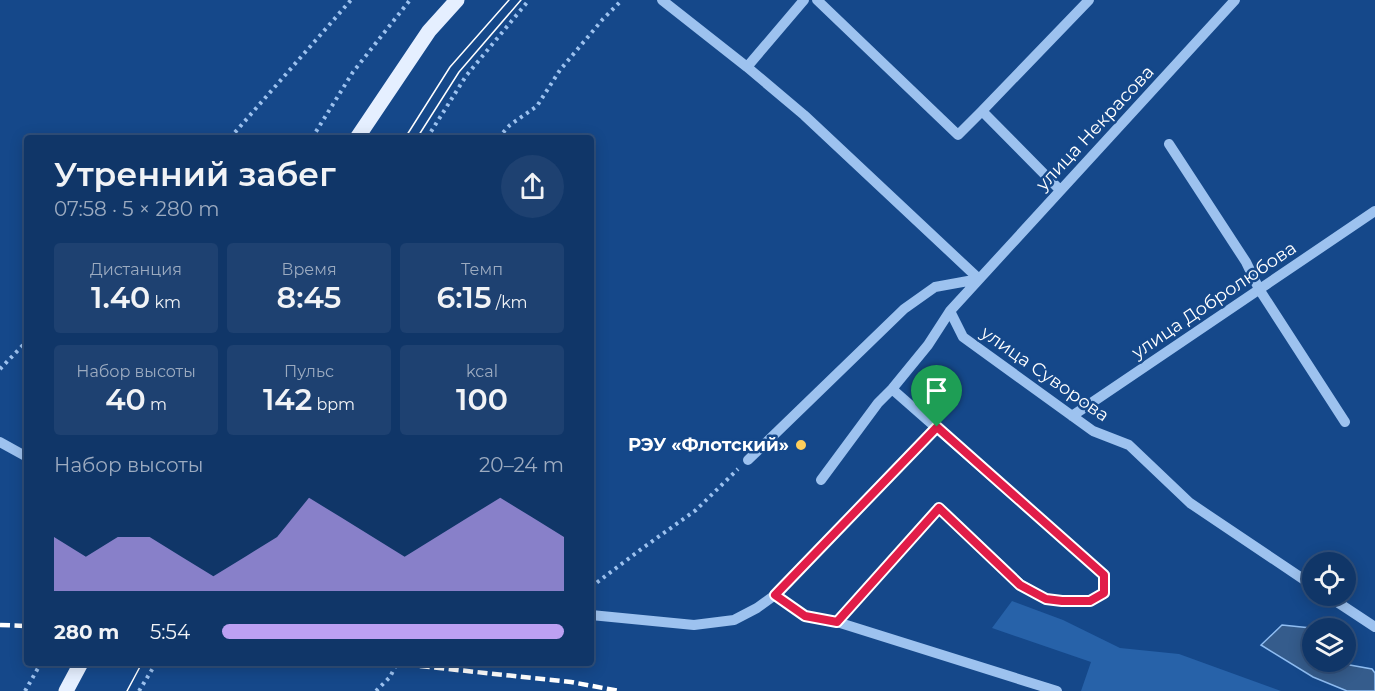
<!DOCTYPE html>
<html lang="ru">
<meta charset="utf-8">
<style>
body{margin:0;font-family:Montserrat,sans-serif;background:#1e4171;color:#f1f3f6;height:100vh;display:flex;flex-direction:column;font-size:22px;white-space:nowrap}
*{box-sizing:border-box;margin:0}
p{font-size:20px;color:#9cabc0}
.icon{flex:none;width:33px;height:33px;fill:none;stroke:currentColor;stroke-width:2;stroke-linecap:round;stroke-linejoin:round}
.map{position:relative;flex:1;overflow:hidden}
.drawer{position:absolute;left:24px;top:135px;width:570px;height:531px;display:flex;flex-direction:column;background:#103668;border-radius:6px;box-shadow:0 3px 15px #0003,0 0 0 2px #30507c}
.drawer>*{flex:none}
.controls{position:absolute;left:1302px;top:552px;display:grid;gap:12px}
.controls a{display:grid;place-items:center;width:54px;height:54px;border-radius:50%;background:#103668;box-shadow:0 3px 15px #0003,0 0 0 2px #30507c;font-size:30px}
.pin{position:absolute;display:grid;place-items:center;width:51px;height:51px;color:#fff;margin:-62px -26px;border-radius:50% 50% 50% 0;rotate:-45deg;box-shadow:0 0 6px #0007}
.pin .icon{rotate:45deg}
.round{display:grid;place-items:center;flex:none;width:63px;height:63px;border-radius:32px;background:#1e4171}
.head{display:flex;align-items:center;justify-content:space-between;height:102px;padding:0 30px}
h1{font-size:33px;font-weight:600;line-height:45px}
.stats{display:grid;grid-template-columns:repeat(3,1fr);gap:9px;height:102px;padding:6px 30px}
.stats div{display:grid;align-content:center;border-radius:6px;background:#1e4171;text-align:center}
.stats b{font-size:30px;font-weight:600}
.stats small{font-size:16px;font-weight:400}
.stats p{font-size:16px}
.chart{height:168px;padding:12px 30px}
.chart p{display:flex;justify-content:space-between}
.chart svg{width:100%;height:108px;margin-top:6px;fill:#bca0f2;opacity:.7}
ul{padding:0 30px;list-style:none;font-size:20px}
li{display:grid;grid-template-columns:96px 72px 1fr;align-items:center;height:45px}
li i{height:15px;border-radius:8px;background:#bca0f2}
.map>svg:first-child{display:block}
.green{fill:#2762a9}
.water{fill:#355c8c;stroke:#8fbdf2;stroke-width:1.5}
.lines{fill:none;stroke-linecap:round;stroke-linejoin:round}
.path{stroke:#9dc2ef;stroke-width:4;stroke-dasharray:3 4.5;stroke-linecap:butt}
.minor{stroke:#9dc2ef;stroke-width:10}
.major{stroke:#e5efff;stroke-width:15}
.tram{stroke:#fff;stroke-width:1.5}
.rail{stroke:#fff;stroke-width:4.5;stroke-dasharray:10 4.5;stroke-linecap:butt}
.route-casing{stroke:#fff;stroke-width:12}
.route{stroke:#e11d48;stroke-width:8}
.poi-dot{fill:#ffcf5b;stroke:#15488a;stroke-width:2}
.labels{text-anchor:middle;dominant-baseline:central;stroke-width:5;stroke-linejoin:round;paint-order:stroke}
.street-label{font-size:18px;fill:#fff;stroke:#15488a}
.poi-label{font-size:18px;font-weight:bold;fill:#fff;stroke:#15488a;text-anchor:end}
</style>
<div class="map">
<svg width="1375" height="691" viewBox="0 0 1375 691">
<rect width="100%" height="100%" fill="#15488a"/>
<path class="green" d="M1012 601 1063 620 1120 648 1179 654 1281 691H1081L1091 662 992 628Z"/>
<path class="water" d="M1282 625 1311 628 1312 631V662H1333L1372 669 1375 673V691H1347L1313 677 1261 645Z"/>
<g class="lines">
<path class="path" d="M230 138 351 0
M312 138 353 72 410 0
M427 138 466 76 529 0
M498 138 510 125 537 106 560 70 603 19 622 0
M0 369 27 341
M591 587 640 550 696 510 738 469
M25 691 41 663
M139 691 156 663
M376 691 390 677 397 663"/>
<path class="minor" d="M662 0 747 67 804 115 979 279
M817 0 958 135 982 111 1060 190
M1235 0 950 311 963 337 1093 431 1129 445 1190 503 1312 585
M747 67 804 0
M982 111 1089 0
M1169 144 1246 262 1259 289 1345 422
M892 389 1104 575V593L1090 601H1062L1046 599 1020 584 939 508 837 622 1057 691
M1072 416 1375 211
M0 442 27 457
M748 460 904 309 935 287 979 279
M821 480 878 403 892 389 928 345 950 311
M1328 596 1375 627
M591 615 694 625 734 620 757 608 775 595
M837 622 805 616 775 595 937 427"/>
<path class="major" d="M357 138 429 31 457 0
M66 691 81 663"/>
<path class="tram" d="M405 138 450 67 509 0
M417 138 459 72 521 0
M127 691 142 663"/>
<path class="rail" d="M0 625 27 626
M391 663 571 682 619 691"/>
</g>
<g class="lines">
<g class="route-casing">
<path id="route" d="M937 427 1104 575V593L1090 601H1062L1046 599 1020 585 939 508 837 622 805 616 775 595Z"/>
</g>
<use href="#route" class="route"/>
</g>
<circle class="poi-dot" cx="801" cy="445" r="6"/>
<g class="labels">
<g class="street-label">
<text transform="translate(1095 128) rotate(-47)">улица Некрасова</text>
<text transform="translate(1214 300) rotate(-34)">улица Добролюбова</text>
<text transform="translate(1045 374) rotate(35)">улица Суворова</text>
</g>
<g class="poi-label">
<text x="789" y="445">РЭУ «Флотский»</text>
</g>
</g>
</svg>
<div class="controls">
<a><svg class="icon" aria-label="locate" viewBox="0 0 24 24"><circle cx="12" cy="12" r="6"/><path d="M12 2v4M12 18v4M2 12h4M18 12h4"/></svg></a>
<a><svg class="icon" aria-label="layers" viewBox="0 0 24 24"><path d="M12 4l9 5-9 5-9-5zM3 14l9 5 9-5"/></svg></a>
</div>
<div class="pin" style="left:937px;top:427px;background:#1e9e55"><svg class="icon" aria-label="arrive" viewBox="0 0 24 24"><path d="M6 21V4h12l-3 4 3 4H6"/></svg></div>
<section class="drawer">
<div class="head"><div><h1>Утренний забег</h1><p>07:58 · 5 × 280 m</p></div><a class="round"><svg class="icon" aria-label="share" viewBox="0 0 24 24"><path d="M12 15V3M7 8l5-5 5 5M5 13v7h14v-7"/></svg></a></div>
<div class="stats">
<div><p>Дистанция</p><b>1.40<small> km</small></b></div>
<div><p>Время</p><b>8:45</b></div>
<div><p>Темп</p><b>6:15<small> /km</small></b></div>
</div>
<div class="stats">
<div><p>Набор высоты</p><b>40<small> m</small></b></div>
<div><p>Пульс</p><b>142<small> bpm</small></b></div>
<div><p>kcal</p><b>100</b></div>
</div>
<div class="chart"><p><span>Набор высоты</span>20–24 m</p>
<svg viewBox="0 0 160 44" preserveAspectRatio="none"><path d="M0 44V22L10 30L20 22L30 22L40 30L50 38L60 30L70 22L80 6L90 14L100 22L110 30L120 22L130 14L140 6L150 14L160 22V44z"/></svg>
</div>
<ul>
<li><b>280 m</b>5:54<i style="width:100%"></i></li>
</ul>
</section>
</div>
